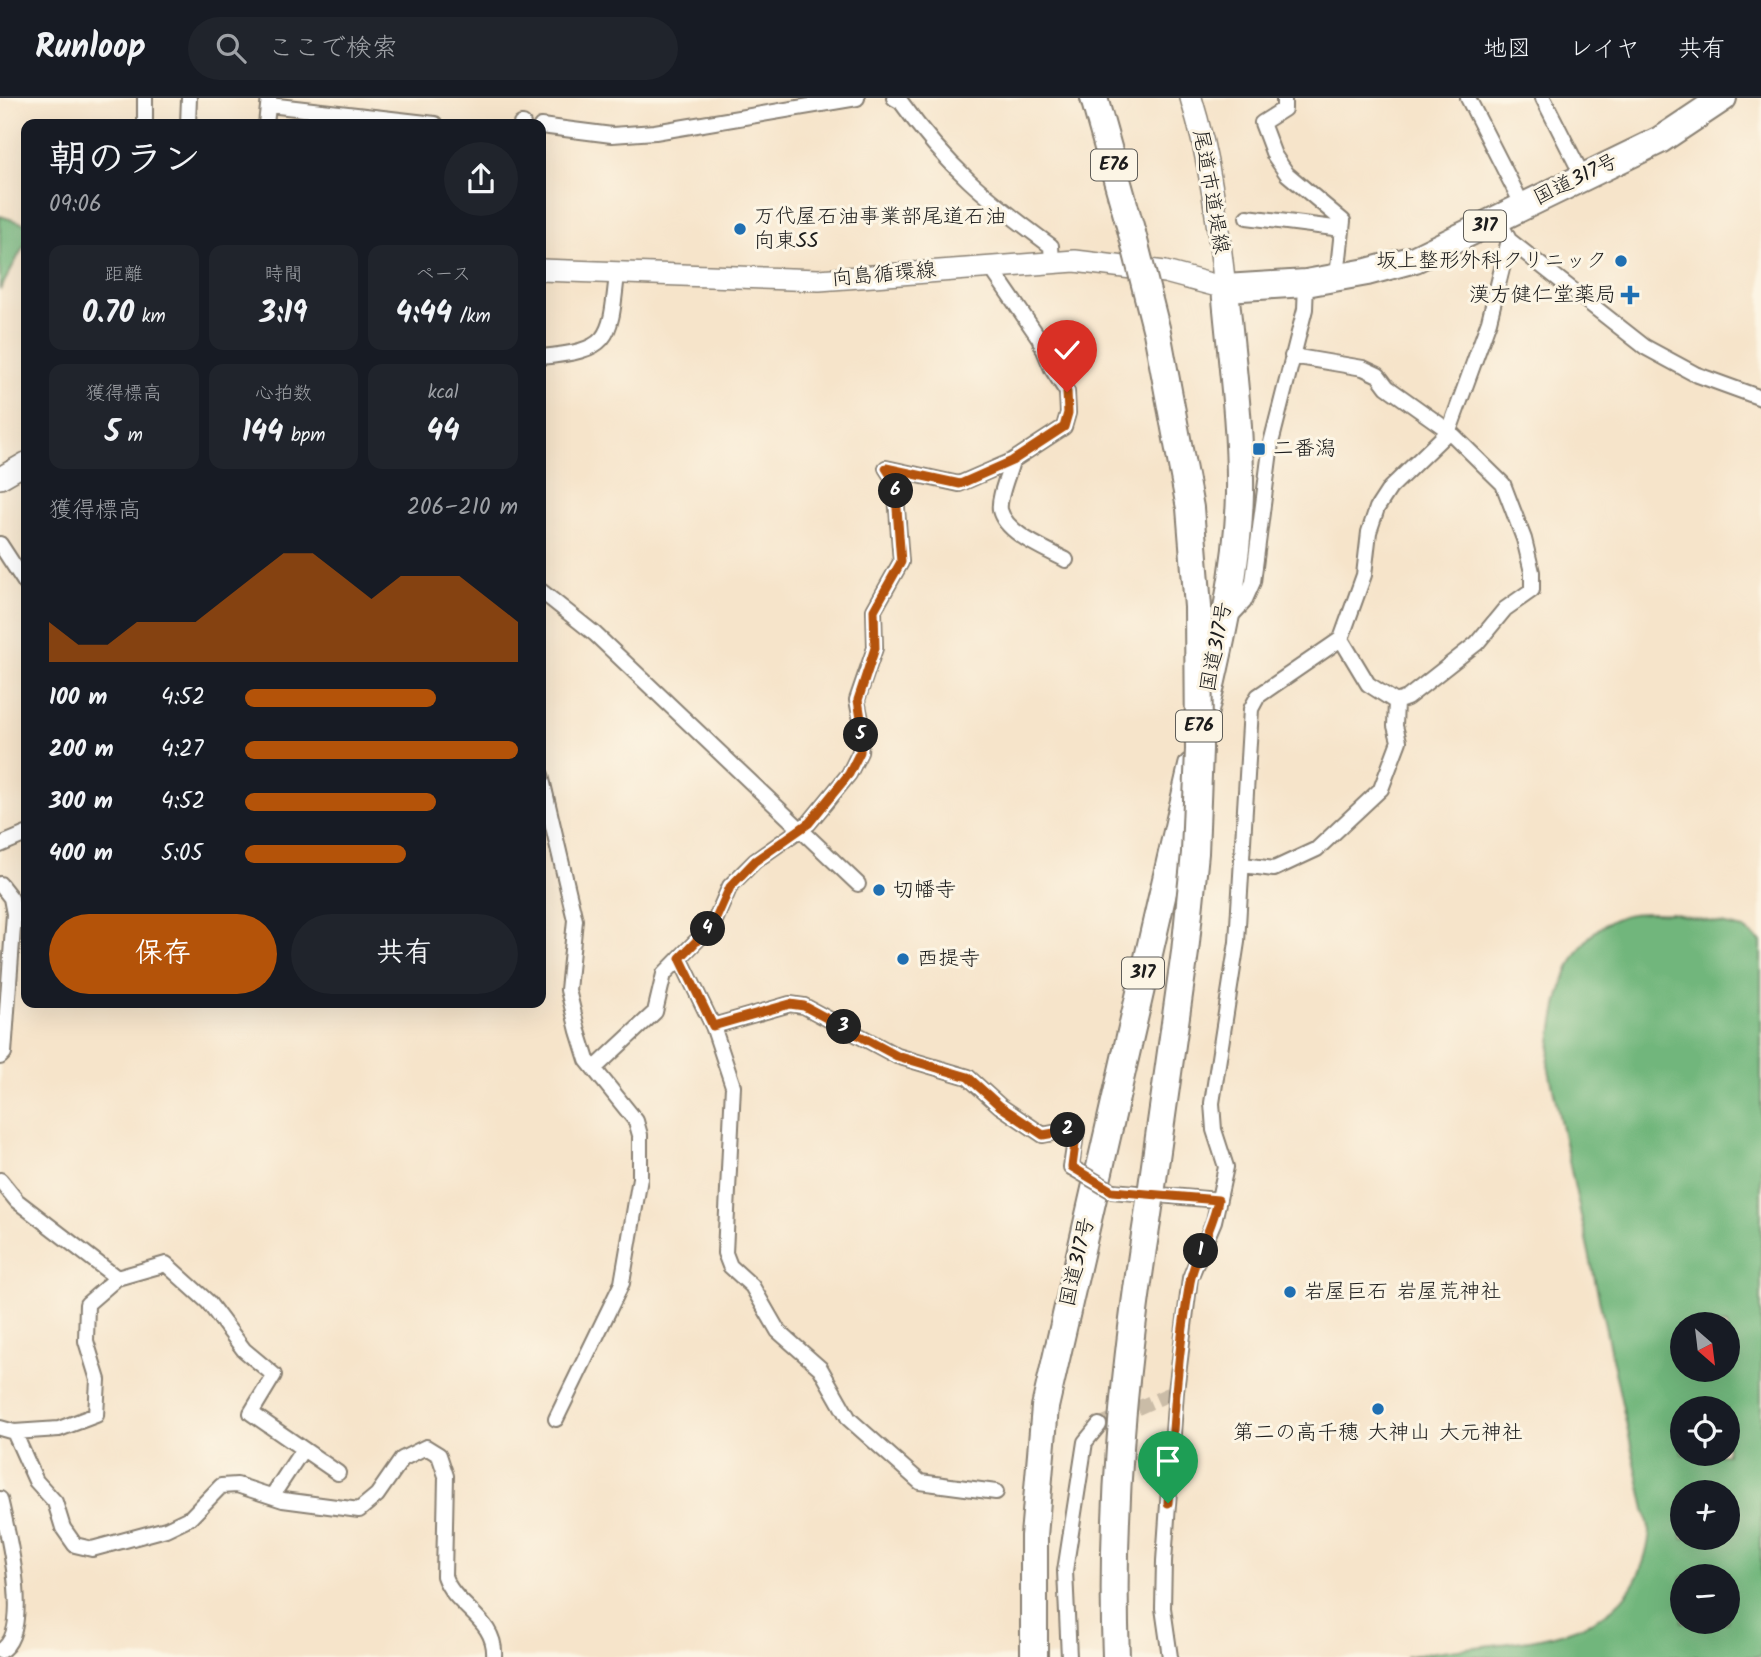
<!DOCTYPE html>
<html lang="ja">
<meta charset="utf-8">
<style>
body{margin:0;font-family:Kalam,"Klee One",sans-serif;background:#20242c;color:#f1f3f6;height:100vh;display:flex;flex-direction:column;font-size:26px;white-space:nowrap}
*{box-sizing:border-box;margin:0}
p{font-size:23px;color:#9ea1a6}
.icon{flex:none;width:38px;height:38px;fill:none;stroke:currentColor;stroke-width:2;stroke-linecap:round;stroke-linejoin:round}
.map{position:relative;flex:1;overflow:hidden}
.sheet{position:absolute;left:21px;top:21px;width:525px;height:889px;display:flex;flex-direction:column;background:#171b24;border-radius:14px;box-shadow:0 7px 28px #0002}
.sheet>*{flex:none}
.needle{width:46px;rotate:152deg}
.tools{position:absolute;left:1670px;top:1214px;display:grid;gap:14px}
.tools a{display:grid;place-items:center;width:70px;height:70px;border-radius:50%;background:#171b24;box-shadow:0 7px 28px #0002;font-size:35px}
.pin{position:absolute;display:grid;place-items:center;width:60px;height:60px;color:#fff;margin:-72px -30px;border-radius:50% 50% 50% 0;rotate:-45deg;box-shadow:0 0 7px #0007}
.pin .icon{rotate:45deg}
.km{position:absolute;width:35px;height:35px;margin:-18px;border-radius:50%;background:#222;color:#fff;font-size:19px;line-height:35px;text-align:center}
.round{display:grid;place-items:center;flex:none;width:74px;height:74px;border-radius:37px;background:#20242c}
.overview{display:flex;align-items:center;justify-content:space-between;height:119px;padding:0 28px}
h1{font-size:38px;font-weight:600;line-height:52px}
.figures{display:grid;grid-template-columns:repeat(3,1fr);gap:10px;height:119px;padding:7px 28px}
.figures div{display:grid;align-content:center;border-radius:14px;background:#20242c;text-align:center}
.figures b{font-size:30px;font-weight:600}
.figures small{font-size:19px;font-weight:400}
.figures p{font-size:19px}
.chart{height:196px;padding:14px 28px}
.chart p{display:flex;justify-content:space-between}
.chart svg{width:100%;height:126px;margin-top:7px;fill:#b45309;opacity:.7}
.button{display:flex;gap:14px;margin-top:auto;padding:14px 28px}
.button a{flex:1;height:80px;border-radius:42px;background:#b45309;color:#fff;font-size:28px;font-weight:600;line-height:80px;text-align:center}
.button a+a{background:#20242c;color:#f1f3f6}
ul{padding:0 28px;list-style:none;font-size:23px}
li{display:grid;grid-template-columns:112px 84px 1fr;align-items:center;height:52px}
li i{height:18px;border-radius:9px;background:#b45309}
header{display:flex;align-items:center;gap:42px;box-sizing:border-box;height:98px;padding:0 35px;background:#171b24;border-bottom:2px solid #363941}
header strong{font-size:33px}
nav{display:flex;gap:38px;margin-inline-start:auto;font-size:24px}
.search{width:490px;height:63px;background:#20242c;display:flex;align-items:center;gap:18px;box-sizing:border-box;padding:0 24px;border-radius:38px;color:#9ea1a6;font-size:26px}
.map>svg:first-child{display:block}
.forest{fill:#71b67b;stroke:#46694c;stroke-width:2;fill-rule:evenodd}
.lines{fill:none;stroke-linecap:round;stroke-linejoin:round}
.street-tunnel{stroke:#cabca7;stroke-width:14;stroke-dasharray:14 7;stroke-linecap:butt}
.street-casing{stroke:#898073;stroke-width:18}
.secondary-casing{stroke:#898073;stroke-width:24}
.highway-casing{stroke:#898073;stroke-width:30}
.street{stroke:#fff;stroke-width:14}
.secondary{stroke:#fff;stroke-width:21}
.highway{stroke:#fff;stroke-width:26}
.street-bridge-casing{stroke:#898073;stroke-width:18;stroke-linecap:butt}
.highway-bridge-casing{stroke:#898073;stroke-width:30;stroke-linecap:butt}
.street-bridge{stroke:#fff;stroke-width:14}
.highway-bridge{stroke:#fff;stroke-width:26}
.route-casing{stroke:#fff;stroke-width:14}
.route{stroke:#b45309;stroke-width:9}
.poi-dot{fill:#1f6fb2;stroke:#fcf5e5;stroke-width:2.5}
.labels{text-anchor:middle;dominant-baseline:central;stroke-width:6;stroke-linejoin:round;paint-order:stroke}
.shield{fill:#fcf5e5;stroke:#5f5d58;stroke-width:2}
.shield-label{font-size:19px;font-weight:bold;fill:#1c1c1c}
.street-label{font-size:21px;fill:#1c1c1c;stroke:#fcf5e5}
.poi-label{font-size:21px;fill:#1c1c1c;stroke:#fcf5e5;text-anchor:start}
</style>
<header>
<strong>Runloop</strong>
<div class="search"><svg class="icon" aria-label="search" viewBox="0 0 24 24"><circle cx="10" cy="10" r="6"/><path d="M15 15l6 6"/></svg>ここで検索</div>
<nav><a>地図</a><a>レイヤ</a><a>共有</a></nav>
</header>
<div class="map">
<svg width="1761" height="1559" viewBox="0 0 1761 1559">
<rect width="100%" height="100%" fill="#fcf5e5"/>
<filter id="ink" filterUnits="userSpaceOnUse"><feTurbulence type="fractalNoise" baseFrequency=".0143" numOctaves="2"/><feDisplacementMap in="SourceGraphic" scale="14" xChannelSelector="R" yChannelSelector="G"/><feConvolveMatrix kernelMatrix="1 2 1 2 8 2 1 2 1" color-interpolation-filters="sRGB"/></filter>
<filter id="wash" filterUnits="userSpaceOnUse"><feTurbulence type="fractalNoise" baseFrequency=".00686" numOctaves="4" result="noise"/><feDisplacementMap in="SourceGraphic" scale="28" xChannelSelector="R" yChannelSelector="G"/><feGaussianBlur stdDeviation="1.57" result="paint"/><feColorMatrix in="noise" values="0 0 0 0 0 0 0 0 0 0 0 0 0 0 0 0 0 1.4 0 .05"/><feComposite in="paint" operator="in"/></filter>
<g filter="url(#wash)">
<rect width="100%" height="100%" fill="#f6e4ca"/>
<path class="forest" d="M0 118 26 126V144L0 192Z
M1671 815 1744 831 1761 844V1559H1405C1510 1537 1635 1559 1650 1434L1548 967C1555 912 1562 838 1623 818 1637 813 1656 816 1671 815ZM1682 1227H1727V1272H1682ZM1682 1311H1727V1356H1682ZM1682 1395H1727V1440H1682ZM1682 1479H1727V1524H1682Z"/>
</g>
<g filter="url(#ink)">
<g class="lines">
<path class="street-tunnel" d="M1099 1327 1176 1293"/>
<g class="street-casing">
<path id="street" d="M145 0V26
M894 0 901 4C947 69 987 101 1051 148L1052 164
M1284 0V11L1262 25 1274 57 1287 76 1343 123 1337 179
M1468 0 1523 108
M1543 0 1582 77
M269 7 435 26
M188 26 189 0
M266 26 269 0
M521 26H523
M541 28 612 37 655 34 857 0
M1247 119 1342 131
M1509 142 1645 249 1695 276 1761 300
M989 167 1039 240 1052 271 1067 294 1068 315 1064 329 1012 363C1009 376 998 399 1000 412 1006 436 1046 451 1066 462
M1292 258 1363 270 1378 277 1387 289 1449 333 1503 386 1524 441 1532 474V492L1505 511 1477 545 1407 600 1396 604 1368 586 1341 541
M541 259C611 252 610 242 617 176
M886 370 959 386 1012 363
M0 446 26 486
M541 493 595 536 858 786
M1229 520 1244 504 1253 484 1271 345 1305 211 1306 185
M541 677 575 822 568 892 578 933 587 962 636 1023 640 1037V1080L622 1185 556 1321
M0 747 26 736
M1243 767 1274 771 1317 751 1381 691 1399 643 1395 628 1396 604
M0 786 11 800 14 816 4 955 0 959
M680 860 713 928 733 988 725 1155 730 1168 752 1188 778 1233 820 1270 849 1321 920 1384 996 1394
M713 928 790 906 804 908 897 958 968 979 1000 1008 1043 1037 1077 1030 1071 1069
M594 971 655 914 664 876 714 825 730 788 755 763 809 725 849 676 860 654 862 627 857 602 875 550 874 512 901 464 895 384 886 370
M0 1082 17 1103 117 1180 166 1166 208 1204 244 1252 274 1277 251 1315 338 1375
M1112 1093 1218 1102
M0 1330 14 1334 36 1383 55 1404 63 1430 75 1447 92 1451 166 1431 191 1419 221 1388 237 1387 283 1402 359 1412 377 1397 402 1361 426 1349 439 1357 446 1378 444 1478C455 1510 497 1521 494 1559
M14 1334 59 1331 96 1317 98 1282 86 1243 87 1206 117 1180
M272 1398 303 1351
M0 1401C7 1432 34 1535 0 1553
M1069 1559 1065 1473 1085 1344 1099 1327
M1170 1559 1163 1510 1164 1463 1176 1293 1190 1180 1214 1123 1226 1069 1214 1032 1212 1005 1237 844 1251 611 1258 598 1341 541 1364 477 1369 434 1377 410 1390 390 1449 333 1489 223 1509 142 1499 122"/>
</g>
<g class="secondary-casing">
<path id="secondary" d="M541 172 819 182 1075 163 1165 174 1225 190C1218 126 1210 61 1191 0
M0 380 26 365"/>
</g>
<g class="highway-casing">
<path id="highway" d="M1094 0 1132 135
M1204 617C1221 546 1238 470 1240 396 1241 328 1231 258 1225 190L1306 185 1367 174 1415 161 1660 42 1723 0
M1034 1559V1438L1045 1309 1192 668
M1116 1559C1110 1412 1124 1269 1147 1124"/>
</g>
<use href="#street" class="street"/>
<use href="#secondary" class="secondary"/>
<use href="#highway" class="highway"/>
<g class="street-bridge-casing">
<path id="street-bridge" d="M1071 1069 1112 1093"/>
</g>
<g class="highway-bridge-casing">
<path id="highway-bridge" d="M1132 135 1157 234 1190 410 1198 509 1199 651 1195 755 1185 854 1147 1124"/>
</g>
<use href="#street-bridge" class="street-bridge"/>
<use href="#highway-bridge" class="highway-bridge"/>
</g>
</g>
<g class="lines" filter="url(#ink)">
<g class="route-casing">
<path id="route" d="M1067 294 1068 315 1064 329 1012 363 960 386 886 370 895 384 901 464 874 512 875 550 858 602 862 627 860 654 849 676 809 725 755 763 730 789 714 825 680 860 713 928 790 906 804 908 897 958 968 979 1000 1008 1043 1037 1077 1031 1072 1069 1112 1093 1218 1102C1213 1131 1195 1156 1190 1184 1177 1257 1173 1331 1168 1405"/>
</g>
<use href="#route" class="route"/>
</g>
<g class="poi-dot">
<circle cx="740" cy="131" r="7"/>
<circle cx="1621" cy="163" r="7"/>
<path d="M1626.5 186.5h7v7h7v7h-7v7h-7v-7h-7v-7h7z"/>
<rect x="1252" y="344" width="14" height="14" rx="3.5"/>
<circle cx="879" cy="792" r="7"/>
<circle cx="903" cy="861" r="7"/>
<circle cx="1290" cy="1194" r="7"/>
<circle cx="1378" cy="1311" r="7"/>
</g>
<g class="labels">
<g class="shield">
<rect x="1091" y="51.5" width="46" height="31" rx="5"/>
<rect x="1464" y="112.5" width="42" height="31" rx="5"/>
<rect x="1176" y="612.5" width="46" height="31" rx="5"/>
<rect x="1122" y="859.5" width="42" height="31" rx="5"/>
</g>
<g class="shield-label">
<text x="1114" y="67">E76</text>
<text x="1485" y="128">317</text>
<text x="1199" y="628">E76</text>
<text x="1143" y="875">317</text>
</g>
<g class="street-label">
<text transform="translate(1576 82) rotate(-26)">国道317号</text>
<text transform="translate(1210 94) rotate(80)">尾道市道堤線</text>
<text transform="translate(884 177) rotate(-5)">向島循環線</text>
<text transform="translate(1217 549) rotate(-79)">国道317号</text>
<text transform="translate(1078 1164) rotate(-77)">国道317号</text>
</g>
<g class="poi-label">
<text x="754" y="119">万代屋石油事業部尾道石油<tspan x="754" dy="24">向東SS</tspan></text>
<text x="1607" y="163" text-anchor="end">坂上整形外科クリニック</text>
<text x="1616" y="197" text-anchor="end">漢方健仁堂薬局</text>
<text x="1273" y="351">二番潟</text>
<text x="893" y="792">切幡寺</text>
<text x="917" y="861">西提寺</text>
<text x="1304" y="1194">岩屋巨石 岩屋荒神社</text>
<text x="1378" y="1335" text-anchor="middle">第二の高千穂 大神山 大元神社</text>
</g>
</g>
</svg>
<div class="tools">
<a><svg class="needle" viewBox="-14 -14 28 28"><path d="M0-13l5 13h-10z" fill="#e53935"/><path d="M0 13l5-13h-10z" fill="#9ea1a6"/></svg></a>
<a><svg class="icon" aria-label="locate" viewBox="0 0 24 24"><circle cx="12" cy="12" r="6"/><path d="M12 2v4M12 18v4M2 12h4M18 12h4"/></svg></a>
<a>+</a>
<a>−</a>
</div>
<div class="pin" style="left:1168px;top:1405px;background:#1e9e55"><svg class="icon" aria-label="arrive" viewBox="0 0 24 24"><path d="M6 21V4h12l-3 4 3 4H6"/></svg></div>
<div class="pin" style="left:1067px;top:294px;background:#d93025"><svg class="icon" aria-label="check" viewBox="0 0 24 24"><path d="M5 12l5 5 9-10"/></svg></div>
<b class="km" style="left:1201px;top:1153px">1</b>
<b class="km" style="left:1068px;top:1032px">2</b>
<b class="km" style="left:844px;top:929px">3</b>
<b class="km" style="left:708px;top:831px">4</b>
<b class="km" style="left:861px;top:637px">5</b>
<b class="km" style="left:896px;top:393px">6</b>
<section class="sheet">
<div class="overview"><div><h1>朝のラン</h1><p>09:06</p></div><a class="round"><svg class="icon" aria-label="share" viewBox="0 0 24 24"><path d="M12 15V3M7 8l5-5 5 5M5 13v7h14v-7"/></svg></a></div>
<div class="figures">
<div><p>距離</p><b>0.70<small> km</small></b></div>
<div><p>時間</p><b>3:19</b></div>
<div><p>ペース</p><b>4:44<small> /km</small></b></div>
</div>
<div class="figures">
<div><p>獲得標高</p><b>5<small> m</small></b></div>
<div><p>心拍数</p><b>144<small> bpm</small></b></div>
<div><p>kcal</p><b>44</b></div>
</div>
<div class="chart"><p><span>獲得標高</span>206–210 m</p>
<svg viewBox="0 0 160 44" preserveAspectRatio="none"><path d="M0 44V30L10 38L20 38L30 30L40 30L50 30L60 22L70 14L80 6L90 6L100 14L110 22L120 14L130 14L140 14L150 22L160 30V44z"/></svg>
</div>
<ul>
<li><b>100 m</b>4:52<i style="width:70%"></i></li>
<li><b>200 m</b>4:27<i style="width:100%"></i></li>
<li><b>300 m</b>4:52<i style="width:70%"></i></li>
<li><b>400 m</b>5:05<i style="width:59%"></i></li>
</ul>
<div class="button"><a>保存</a><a>共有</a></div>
</section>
</div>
